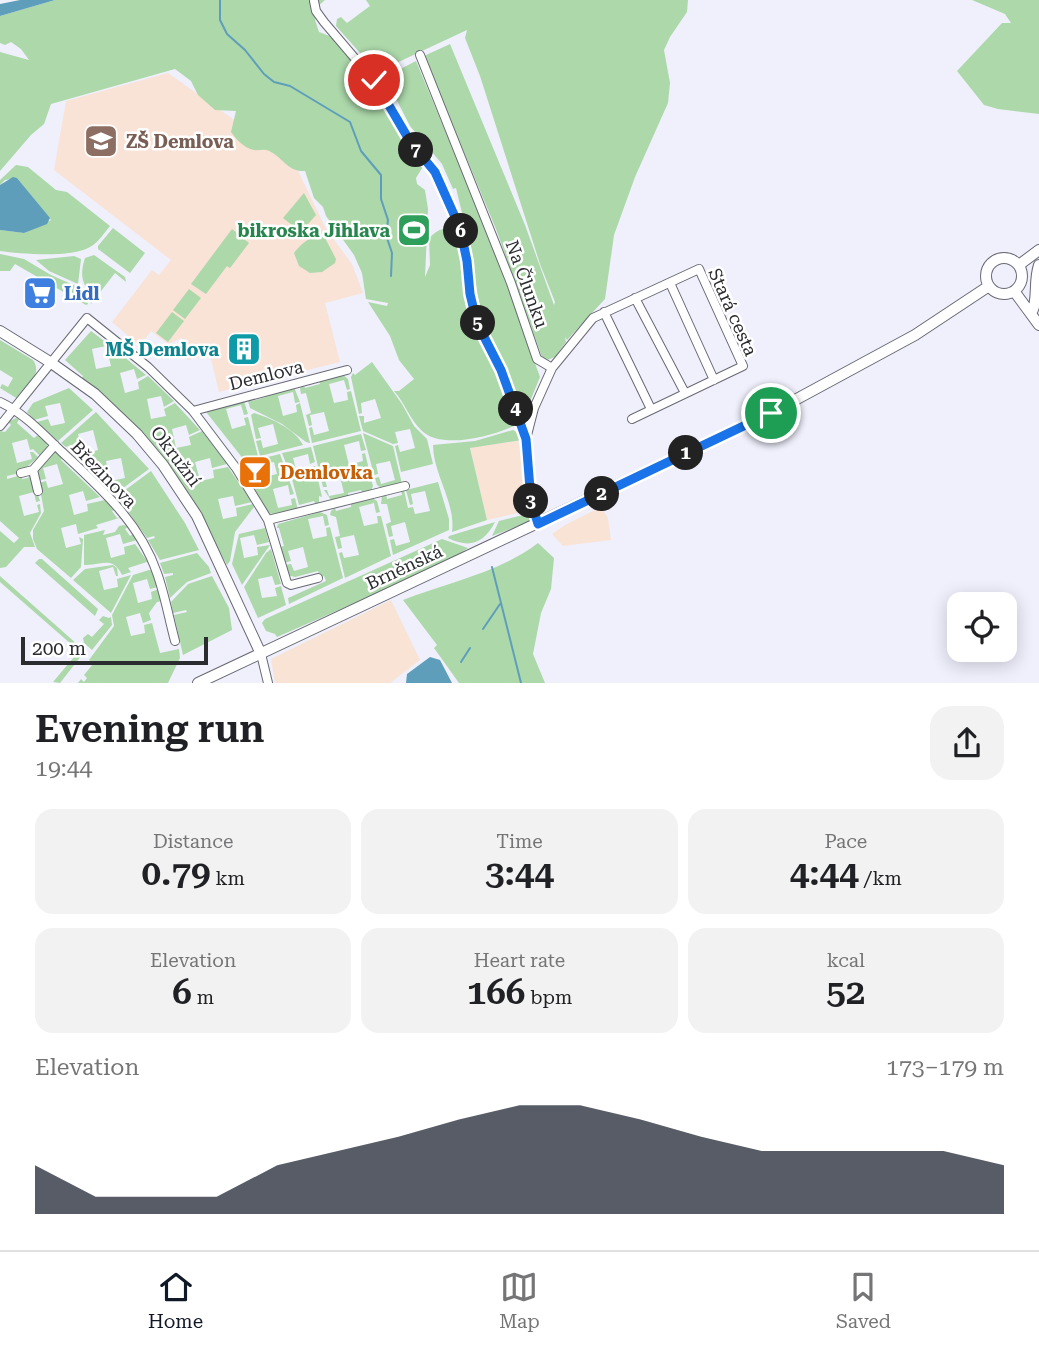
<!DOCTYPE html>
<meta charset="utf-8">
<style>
body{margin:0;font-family:"Roboto Serif",serif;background:#f2f2f2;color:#202124;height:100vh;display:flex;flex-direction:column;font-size:26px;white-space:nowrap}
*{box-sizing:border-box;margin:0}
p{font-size:23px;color:#757577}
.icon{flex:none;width:38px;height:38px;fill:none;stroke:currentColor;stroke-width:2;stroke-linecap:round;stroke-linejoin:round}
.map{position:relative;height:683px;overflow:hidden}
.panel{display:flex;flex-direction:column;background:#fff;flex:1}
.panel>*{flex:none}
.fabs{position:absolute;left:947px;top:592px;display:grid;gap:14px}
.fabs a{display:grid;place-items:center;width:70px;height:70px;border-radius:14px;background:#fff;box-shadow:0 4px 18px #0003;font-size:35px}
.scale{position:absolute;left:21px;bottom:18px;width:187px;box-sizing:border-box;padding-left:7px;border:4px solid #2b2c30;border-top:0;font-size:19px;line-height:24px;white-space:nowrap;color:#2b2c30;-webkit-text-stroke:5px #fff;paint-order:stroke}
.pin{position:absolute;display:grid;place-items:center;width:60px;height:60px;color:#fff;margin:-30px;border:4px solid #fff;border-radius:50%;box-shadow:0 2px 7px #0007}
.km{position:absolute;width:35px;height:35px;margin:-18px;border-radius:50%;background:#222;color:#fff;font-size:19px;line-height:35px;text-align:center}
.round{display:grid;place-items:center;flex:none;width:74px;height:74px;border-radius:21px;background:#f2f2f2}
.head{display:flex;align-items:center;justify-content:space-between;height:119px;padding:0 35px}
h1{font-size:38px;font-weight:600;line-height:52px}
.metrics{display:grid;grid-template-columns:repeat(3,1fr);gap:10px;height:119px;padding:7px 35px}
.metrics div{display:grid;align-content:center;border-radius:18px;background:#f2f2f2;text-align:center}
.metrics b{font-size:35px;font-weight:600}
.metrics small{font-size:19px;font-weight:400}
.metrics p{font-size:19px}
.chart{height:196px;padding:14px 35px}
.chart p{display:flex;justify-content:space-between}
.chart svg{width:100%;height:126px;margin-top:7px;fill:#111827;opacity:.7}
.dock{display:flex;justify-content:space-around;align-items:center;height:98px;border-top:2px solid #e0e0e0;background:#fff;font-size:19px;color:#757577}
.dock a{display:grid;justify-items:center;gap:4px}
.dock .selected{color:#111827}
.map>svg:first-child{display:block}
.commercial{fill:#f8e3d5}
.education{fill:#f9e2d6}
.green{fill:#acd8aa;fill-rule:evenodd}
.water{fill:#5f9ebb}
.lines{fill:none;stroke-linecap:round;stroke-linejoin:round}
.stream{stroke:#5f9ebb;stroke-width:2}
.street-casing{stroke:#686973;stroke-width:10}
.secondary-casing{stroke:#686973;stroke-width:12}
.street{stroke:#fff;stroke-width:8}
.secondary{stroke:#fff;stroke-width:10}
.route-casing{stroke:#fff;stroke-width:14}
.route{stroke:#1a73e8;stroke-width:9}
.labels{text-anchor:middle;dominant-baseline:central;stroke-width:5;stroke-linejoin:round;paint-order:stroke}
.education-label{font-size:18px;font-weight:bold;fill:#785e54;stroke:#fff;text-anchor:start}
.leisure-label{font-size:18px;font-weight:bold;fill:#27864d;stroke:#fff;text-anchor:end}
.street-label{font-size:18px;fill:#2b2c30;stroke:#fff}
.shop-label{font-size:18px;font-weight:bold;fill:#366cbe;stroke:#fff;text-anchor:start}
.culture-label{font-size:18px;font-weight:bold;fill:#0d838f;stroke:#fff;text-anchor:end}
.food-label{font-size:18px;font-weight:bold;fill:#c56008;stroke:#fff;text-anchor:start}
</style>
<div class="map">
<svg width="1039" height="683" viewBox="0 0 1039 683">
<rect width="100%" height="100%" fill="#eff0fc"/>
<path class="commercial" d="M518 441 520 446 523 447 526 482 524 499 527 511 487 520 470 447Z
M601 507 608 518 611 540 563 546 552 534 565 525Z
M391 600 420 660 390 683H275L271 659Z"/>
<path class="education" d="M168 73 247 129 289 152 326 229 352 264 363 293 325 303 340 362 219 392 210 355 187 360 182 338 168 344 151 331 140 346 112 322 152 270 159 275 171 260 54 170 66 101Z"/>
<path class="green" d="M55 0H325L317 7 322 19 316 18 315 20 319 32 332 37 424 150V165L416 178 417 184 425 190 428 209 425 277 430 265 429 238C438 229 445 227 458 227L471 250 456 188 453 189 442 164 410 126 385 77 416 61 491 241 540 377 524 416H520L514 408 516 425C493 436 442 450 422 431 410 420 405 403 394 391H399L414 379 399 360 390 336 368 302 387 306 388 303 366 299 362 273 354 255 326 216 323 207 314 198 305 171C288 172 284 159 271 152 264 148 261 151 254 150 244 148 237 140 231 132L236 111 215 110 198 95 191 81 175 69 51 104 44 124 31 135 0 171V52L29 60 21 49 11 42 5 45 0 43V16ZM472 265 482 317 498 355C481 329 461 296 472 265Z
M366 0H688L687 12 670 37 664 50 670 83 668 103 635 177 614 235 605 299 567 340 565 337 566 342 555 357 547 360 542 357 496 229 424 56 450 44 525 225 554 305 555 302 540 264 480 76 465 38 467 30 377 72 336 26 337 19 341 17 347 23 370 6Z
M972 0H1039V114L998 109 984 105 957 71 1002 23H1011L1005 14Z
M16 165 28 167 56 190 67 192 110 226C104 233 98 243 90 247 71 258 22 254 0 251V230L24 233 51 220 17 178 5 180 0 185V180Z
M304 193 316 215 301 232 283 218Z
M113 228 145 253 130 273 98 249V246Z
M232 229 249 243 230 268 227 266 206 294 191 284Z
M320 235 325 238 336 259 335 263 322 272 310 273 299 266 294 253C300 245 310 236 320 235Z
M0 254 24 259 51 275 78 287 85 294 88 304 86 305 15 264 10 271H0Z
M94 255 125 277 126 282 115 273 91 304C88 283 77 283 85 258Z
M74 256 81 259 78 284 49 271 36 260Z
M189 289 201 298 185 319 173 310Z
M172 312 184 321 168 342 156 333Z
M91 331 120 353 109 355 106 346 92 349 96 369 111 366 109 358 122 355 146 375 137 379 134 369 120 373 125 393 139 389 138 382 148 376 174 401 164 407 161 396 147 399 151 419 166 416 164 409 175 403 200 430 189 435 186 425 172 429 176 448 191 445 189 437 202 431 227 464 212 468 210 458 195 462 200 481 214 478 213 470 228 467 252 502 235 506 233 496 218 499 223 519 237 516 236 508 253 504 254 507 235 532 230 561 227 565 195 506 82 378 83 376 65 360Z
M0 340 33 360C43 374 27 387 18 399L0 388 2 384 8 387 13 378 0 370Z
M372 362 402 404 414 426 427 439 433 464 401 472 395 446 398 445 400 452 415 448 410 429 395 432 398 443 393 444 363 431 359 416H364V423L381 418 375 399 361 403 362 413 359 414 351 377 353 373 355 375Z
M342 374 348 379 350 389 347 390 344 380 329 384 334 403 348 400 347 392 351 391 361 431 312 443 309 428 312 427 314 435 329 431 324 412 310 415 312 425 309 426 306 415 311 413 306 393 301 394 300 388 304 385 305 388 320 384 319 380Z
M294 387 300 402 295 403 293 392 278 396 283 416 297 412 296 405 300 403 310 443 306 442 282 424 250 408 248 401 251 396 252 401 266 397 265 393Z
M69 388 93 410 58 441 37 422 48 419 51 426 65 423 60 403 45 406 48 416 34 420 27 412 33 403Z
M244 401 248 414 244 415 241 405 226 409 232 429 246 425 244 418 248 417 258 456 244 460 203 408Z
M96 412 149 469 115 494 98 476 109 474 111 481 125 478 121 458 106 461 108 471 96 474 68 449 81 446 83 454 98 450 93 430 78 434 80 443 66 447 61 443Z
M254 413C271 418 295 429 303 445L260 456 256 441 261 440 263 448 278 444 273 424 258 428 261 438 256 439 251 415Z
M16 418 19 419 17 423 34 438 38 435 46 442 48 449 41 457 33 449 30 450 27 439 12 443 17 463 32 459 30 452H33L38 457 20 473 7 476V479L22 475V479L28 478 30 475 32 477 40 501 36 502 34 492 19 496 24 516 39 512 37 505 40 504 41 513 30 533 35 547H24L6 567 0 568V531L14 543 19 538 0 521V431L5 432 11 425 8 422Z
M513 430 520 434 522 440 470 448 487 520 452 532C456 503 433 474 433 445L475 441Z
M363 433 393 446 402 484 383 489 377 485 375 478 379 477 381 484 395 480 390 461 376 464 378 474 374 475Z
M361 434 366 450 361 451 359 441 344 445 349 465 363 461 362 454 365 453 373 486 371 491 363 494 361 490 348 493 349 497 331 500 324 490H327L329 496 344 493 339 473 324 476 327 487H323L313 446Z
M311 447 315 462 310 464 308 454 293 458 298 477 312 474 311 467 315 466 322 497 319 496V503L316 505 314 501 299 505 292 479 282 453Z
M55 452 63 457 61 460 100 497 86 501 83 491 69 495 74 515 88 511 87 504 105 500 115 510 112 511 117 518 121 517 122 519 119 518 96 525 98 528 78 534 76 524 61 528 66 548 81 544 79 537 83 539 81 567 71 578 37 549 33 539V530L44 511 39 483 46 481 48 488 63 484 57 464 43 468 46 479 40 480 38 471Z
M280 454 294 494 290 495 288 485 273 489 278 508 292 505 291 499 295 498 298 510 276 515 269 513 245 476H253L255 479 277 474 274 462 252 467 251 462 240 464Z
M151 471 185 523 199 550 160 560 148 540 155 538 154 536 147 538 124 506 132 504V501L122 503 117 496Z
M438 482 449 519V530L393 555 390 540 394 539 396 546 410 542 405 522 391 526 393 536 389 537 386 524 391 522 387 504H381L382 496 386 494 387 499 402 495 401 491 404 490 408 508 413 507 415 514 430 511 425 491 411 494 413 504 410 505 406 490Z
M372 498 377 501 380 512 376 513 374 503 359 507 364 526 378 523 377 516H381L391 556 345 578 339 553 342 552 344 558 359 555 354 535 340 538 342 548 338 549 335 537 340 536 336 517 330 515 331 511 335 508 336 511 351 507V503Z
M320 512 327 515 329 525 325 526 323 516 308 519 313 539 327 536 326 528 330 527 343 578 289 604 288 598 326 581 324 576 320 577 318 571 295 577 287 575 285 565 291 564 294 571 308 567 303 547 288 551 291 561 284 563 280 547 284 546 279 528H277L278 524Z
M531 513V521L492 536 499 521Z
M495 522C484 543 470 549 448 538L449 536Z
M124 525 128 527 125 529 130 536 133 534 137 540 123 544 120 534 106 538 111 558 125 554 124 547 135 544 150 565 147 562 128 568 131 572 122 575C112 555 102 566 84 565V535L105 530 103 535 115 532 119 526Z
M265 528 269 542 257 545 254 535 240 538 244 558 258 555 257 547 270 545 242 585 232 564 239 534Z
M442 539 468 548 455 557 414 577 277 637 275 634 266 631 262 623 265 619Z
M538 543 554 558 551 589 541 613 533 654 545 683H459L434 648 437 645 403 600C448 582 499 573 538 543Z
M271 549 281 584 275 585 272 576 258 579 262 598 277 596 275 588 281 586 286 605 258 618 244 587 266 553Z
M197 553 209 567 211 573 187 582 170 598 165 577 173 575V573L164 574 160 563Z
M39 559H42L98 609 95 616 35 563Z
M113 565 117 568 118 576H116L113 567 99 571 104 590 118 587 117 579 131 575 111 613 73 580 85 569Z
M149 570 154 571 158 587 150 589 147 579 133 583 138 603 152 599 151 592 159 589 162 601 157 602 149 613 151 620 143 623 140 613 126 617 131 636 145 633 144 625 152 623 160 653 179 649 180 658 168 683H78L81 679 84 682 87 678 84 675 93 664 89 660 114 626 112 615 133 575Z
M0 576 86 652 87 656 82 655 60 683 53 682 79 651 0 582Z
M212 576 229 608 232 630 183 655 174 615 187 612 186 610 173 613 171 602 188 584Z
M103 616 109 618 111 617 112 625 92 650 84 643 83 638 88 634 92 637 104 624 99 620Z"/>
<path class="water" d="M20 0H55L0 16V4Z
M13 177 17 178 50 218 47 224 24 233 0 230V185Z
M430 657 440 660 452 683H406L407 674Z"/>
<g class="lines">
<path class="stream" d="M220 0V20L227 34 245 50 264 74 274 82 290 86 350 122 361 151 381 175V199L388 220 386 235 392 253 391 276
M492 567 521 683
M483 629 500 604
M461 662 470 648"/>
<g class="street-casing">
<path id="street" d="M314 1 316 11 324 22 381 89 411 143 435 172 444 190 464 244 470 294 477 323 506 381 525 437
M420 55 511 283 537 359 552 368
M670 283 714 380
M635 298 685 393
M604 312 651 409
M0 402C24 413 43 434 62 452 100 487 140 523 157 573 165 595 169 619 175 641
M193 411 347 370
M0 426 87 318 148 367 193 411 236 468 268 520 287 583 291 585 318 578
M21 473 33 470
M38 491 33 470 55 445
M268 520 405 486
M538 524 531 501 526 439 534 408 552 368 593 318 699 269 743 366 632 419
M261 654 268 683"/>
</g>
<g class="secondary-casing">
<path id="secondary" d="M986 276a18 18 0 1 1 36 0a18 18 0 1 1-36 0Z
M1019 265 1039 250
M1014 291 1039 325
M1031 313C1039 302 1033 283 1039 265
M0 331 50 362 95 394 137 434 163 465 197 516 261 654
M198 683 771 413 915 335 989 286"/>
</g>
<use href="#street" class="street"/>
<use href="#secondary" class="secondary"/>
</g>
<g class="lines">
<g class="route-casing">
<path id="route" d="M374 80 411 143 435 172 460 228 467 261 470 294 477 323 501 370 526 439 531 501 538 524 771 413"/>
</g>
<use href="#route" class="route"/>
</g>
<defs>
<g id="school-square" transform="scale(1.75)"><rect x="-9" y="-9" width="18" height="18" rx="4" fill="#8d6e63" stroke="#fff"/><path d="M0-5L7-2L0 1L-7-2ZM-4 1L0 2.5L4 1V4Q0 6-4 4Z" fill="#fff"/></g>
<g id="stadium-square" transform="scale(1.75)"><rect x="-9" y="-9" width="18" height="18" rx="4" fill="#2e9e5b" stroke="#fff"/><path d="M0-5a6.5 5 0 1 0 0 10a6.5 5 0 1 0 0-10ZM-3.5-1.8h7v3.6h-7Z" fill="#fff"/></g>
<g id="supermarket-square" transform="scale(1.75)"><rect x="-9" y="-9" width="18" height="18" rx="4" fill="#3f7fe0" stroke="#fff"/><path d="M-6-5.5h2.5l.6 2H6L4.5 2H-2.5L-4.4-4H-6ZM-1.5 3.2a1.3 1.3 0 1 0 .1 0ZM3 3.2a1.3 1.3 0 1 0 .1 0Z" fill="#fff"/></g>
<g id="building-square" transform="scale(1.75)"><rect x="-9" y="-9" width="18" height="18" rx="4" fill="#0f9aa8" stroke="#fff"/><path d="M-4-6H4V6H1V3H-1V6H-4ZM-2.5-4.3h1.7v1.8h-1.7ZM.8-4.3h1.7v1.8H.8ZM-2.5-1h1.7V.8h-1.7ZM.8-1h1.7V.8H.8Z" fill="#fff"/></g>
<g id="bar-square" transform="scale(1.75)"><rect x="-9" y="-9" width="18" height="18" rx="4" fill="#e8710a" stroke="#fff"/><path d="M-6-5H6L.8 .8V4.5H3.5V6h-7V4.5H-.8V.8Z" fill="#fff"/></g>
</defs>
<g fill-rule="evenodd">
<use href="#school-square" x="101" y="141"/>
<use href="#stadium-square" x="414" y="230"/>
<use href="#supermarket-square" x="40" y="293"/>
<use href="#building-square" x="244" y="349"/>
<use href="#bar-square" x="255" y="472"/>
</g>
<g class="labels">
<g class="education-label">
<text x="126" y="141">ZŠ Demlova</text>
</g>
<g class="leisure-label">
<text x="390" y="230">bikroska Jihlava</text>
</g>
<g class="street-label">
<text transform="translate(527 284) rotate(70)">Na Člunku</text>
<text transform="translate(733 312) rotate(66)">Stará cesta</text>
<text transform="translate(266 375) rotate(-14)">Demlova</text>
<text transform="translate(176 456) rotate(53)">Okružní</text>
<text transform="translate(104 474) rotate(46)">Březinova</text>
<text transform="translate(404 567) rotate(-25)">Brněnská</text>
</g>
<g class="shop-label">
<text x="64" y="293">Lidl</text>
</g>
<g class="culture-label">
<text x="219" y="349">MŠ Demlova</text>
</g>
<g class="food-label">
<text x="280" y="472">Demlovka</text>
</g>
</g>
</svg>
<div class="fabs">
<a><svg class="icon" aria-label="locate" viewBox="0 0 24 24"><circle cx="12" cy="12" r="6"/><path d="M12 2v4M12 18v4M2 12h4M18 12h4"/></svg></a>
</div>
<div class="scale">200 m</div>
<div class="pin" style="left:771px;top:413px;background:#1e9e55"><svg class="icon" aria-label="arrive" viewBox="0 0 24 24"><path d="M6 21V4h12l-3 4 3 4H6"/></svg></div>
<div class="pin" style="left:374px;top:80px;background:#d93025"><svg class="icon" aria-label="check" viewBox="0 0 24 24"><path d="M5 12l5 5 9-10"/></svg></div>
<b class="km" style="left:686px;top:453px">1</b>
<b class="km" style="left:602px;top:494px">2</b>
<b class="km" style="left:531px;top:501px">3</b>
<b class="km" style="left:516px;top:409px">4</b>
<b class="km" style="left:478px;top:323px">5</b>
<b class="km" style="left:461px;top:231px">6</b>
<b class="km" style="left:416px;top:150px">7</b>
</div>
<section class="panel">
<div class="head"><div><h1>Evening run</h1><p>19:44</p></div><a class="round"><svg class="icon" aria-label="share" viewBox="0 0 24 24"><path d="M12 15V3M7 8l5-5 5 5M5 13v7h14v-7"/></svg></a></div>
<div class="metrics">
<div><p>Distance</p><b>0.79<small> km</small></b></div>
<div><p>Time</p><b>3:44</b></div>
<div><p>Pace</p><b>4:44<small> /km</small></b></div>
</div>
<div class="metrics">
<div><p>Elevation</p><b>6<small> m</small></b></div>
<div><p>Heart rate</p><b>166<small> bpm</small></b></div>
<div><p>kcal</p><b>52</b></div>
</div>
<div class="chart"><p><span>Elevation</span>173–179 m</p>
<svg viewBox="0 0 160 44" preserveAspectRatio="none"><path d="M0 44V27L10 38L20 38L30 38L40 27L50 22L60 17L70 11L80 6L90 6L100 11L110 17L120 22L130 22L140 22L150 22L160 27V44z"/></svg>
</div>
</section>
<nav class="dock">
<a class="selected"><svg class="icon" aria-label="home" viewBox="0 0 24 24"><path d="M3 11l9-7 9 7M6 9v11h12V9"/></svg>Home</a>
<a><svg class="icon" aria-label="map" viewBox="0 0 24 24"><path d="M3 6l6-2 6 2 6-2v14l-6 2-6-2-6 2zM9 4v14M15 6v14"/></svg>Map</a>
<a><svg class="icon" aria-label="saved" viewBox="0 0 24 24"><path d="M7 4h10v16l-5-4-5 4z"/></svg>Saved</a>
</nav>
